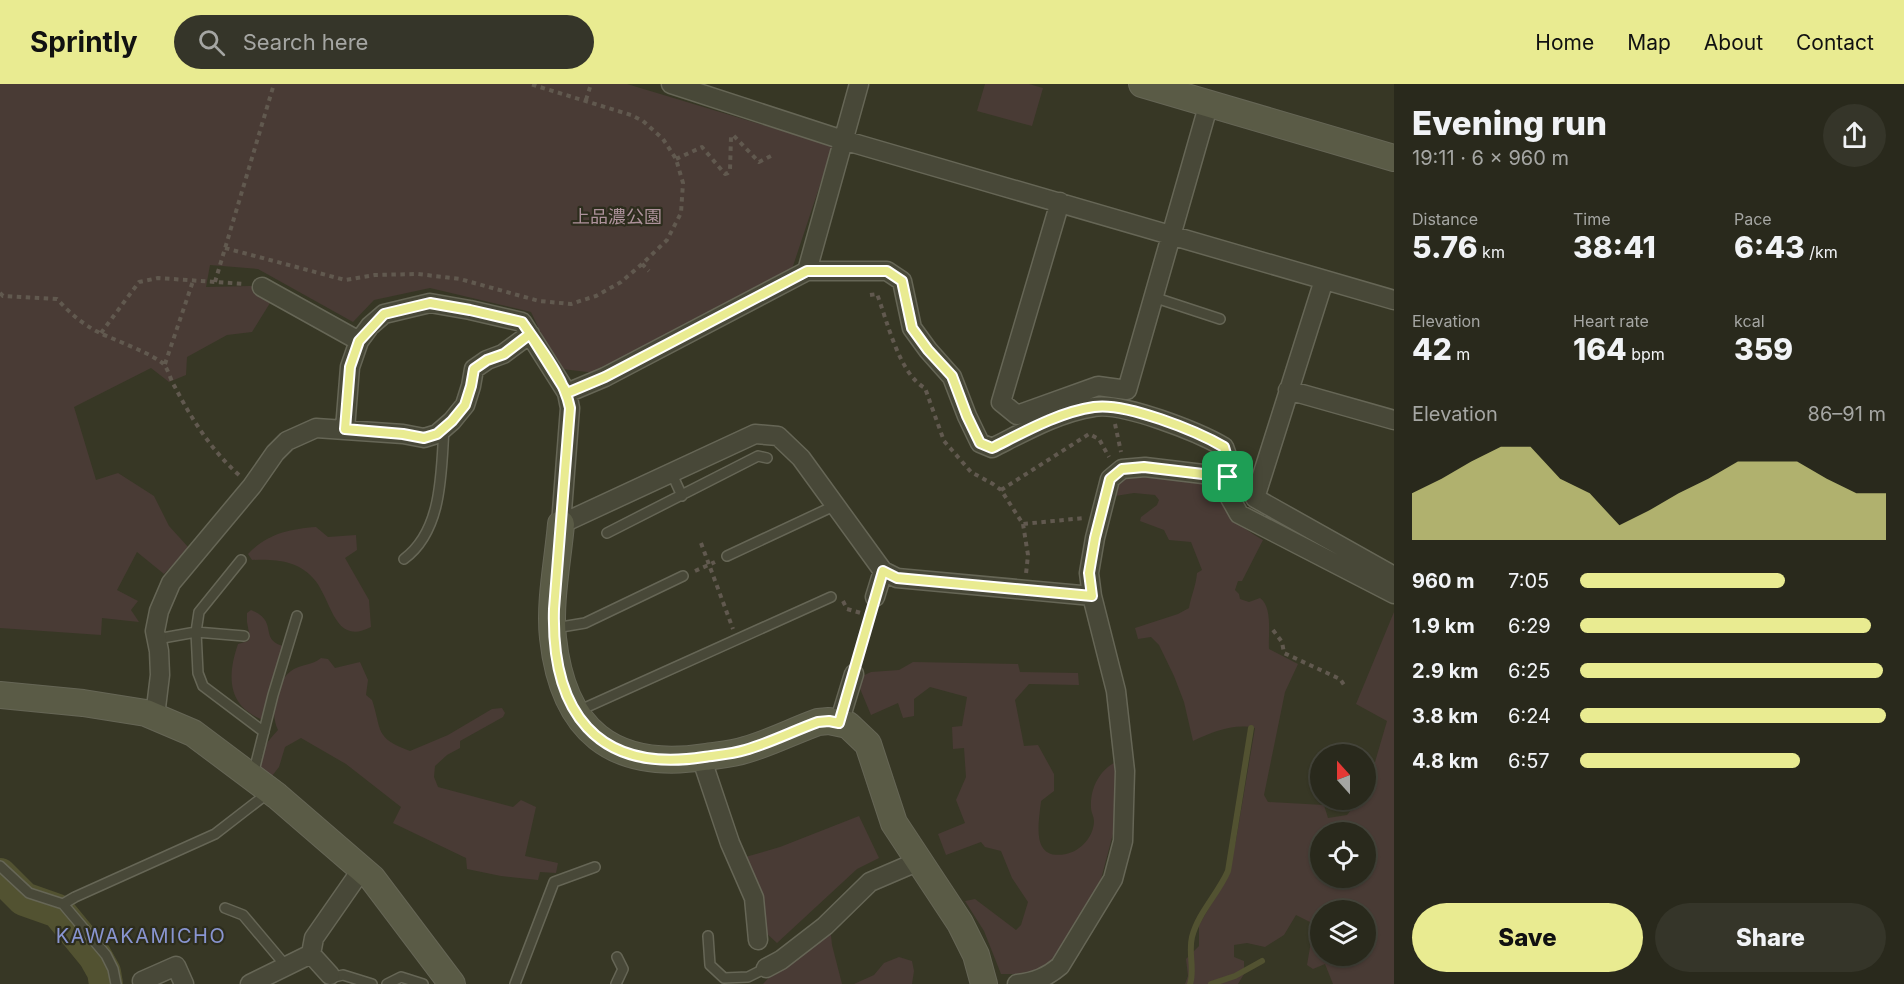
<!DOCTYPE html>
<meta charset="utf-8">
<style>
body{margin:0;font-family:Inter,"Noto Sans JP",sans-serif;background:#353529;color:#f1f3f6;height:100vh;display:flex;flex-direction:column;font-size:22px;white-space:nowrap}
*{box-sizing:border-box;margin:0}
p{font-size:20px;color:#a5a6a3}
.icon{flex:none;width:33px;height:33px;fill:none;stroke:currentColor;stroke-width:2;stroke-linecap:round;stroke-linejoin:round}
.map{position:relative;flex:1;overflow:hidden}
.panel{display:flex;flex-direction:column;background:#29291c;width:510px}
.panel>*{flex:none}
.needle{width:39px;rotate:339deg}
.fabs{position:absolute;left:1310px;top:660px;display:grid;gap:12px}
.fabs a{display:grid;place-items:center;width:66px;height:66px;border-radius:50%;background:#29291c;box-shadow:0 2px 4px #0004,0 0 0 2px #45453b;font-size:30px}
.pin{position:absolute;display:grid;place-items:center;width:51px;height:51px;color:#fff;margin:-26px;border-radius:12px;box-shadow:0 3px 9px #0006}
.round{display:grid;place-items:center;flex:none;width:63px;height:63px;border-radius:32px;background:#353529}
.head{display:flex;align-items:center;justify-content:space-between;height:102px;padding:0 18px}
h1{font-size:33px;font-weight:800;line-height:45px}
.figures{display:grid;grid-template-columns:repeat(3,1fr);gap:9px;height:102px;padding:6px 18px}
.figures div{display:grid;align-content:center}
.figures b{font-size:30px;font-weight:800}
.figures small{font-size:16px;font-weight:400}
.figures p{font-size:16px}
.chart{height:168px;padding:12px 18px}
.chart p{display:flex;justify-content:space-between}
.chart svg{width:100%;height:108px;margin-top:6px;fill:#e9eb91;opacity:.7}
.button{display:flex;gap:12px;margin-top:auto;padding:12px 18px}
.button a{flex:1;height:69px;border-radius:36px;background:#e9eb91;color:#111;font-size:24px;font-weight:800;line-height:69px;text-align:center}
.button a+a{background:#353529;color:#f1f3f6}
ul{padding:0 18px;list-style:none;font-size:20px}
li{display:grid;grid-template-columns:96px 72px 1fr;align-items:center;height:45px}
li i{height:15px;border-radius:8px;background:#e9eb91}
header{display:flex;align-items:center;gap:36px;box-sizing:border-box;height:84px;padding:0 30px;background:#e9eb91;color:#111}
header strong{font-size:28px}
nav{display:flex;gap:33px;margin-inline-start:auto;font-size:21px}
.search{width:420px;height:54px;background:#353529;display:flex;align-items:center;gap:15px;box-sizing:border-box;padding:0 21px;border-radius:33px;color:#a5a6a3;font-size:22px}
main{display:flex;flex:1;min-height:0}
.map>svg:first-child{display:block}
.green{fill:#493b35;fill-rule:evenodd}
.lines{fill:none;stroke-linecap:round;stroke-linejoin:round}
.stream{stroke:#525231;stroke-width:6}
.river{stroke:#525231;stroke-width:34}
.lane-casing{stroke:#666656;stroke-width:12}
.street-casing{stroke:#666656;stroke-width:21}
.secondary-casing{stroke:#666656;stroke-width:28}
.path{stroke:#61594f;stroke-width:4;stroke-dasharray:4.5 4.5;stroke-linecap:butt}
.lane{stroke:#484838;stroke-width:9}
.street{stroke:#484838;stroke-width:18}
.secondary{stroke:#5a5b46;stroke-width:26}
.route-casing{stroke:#fff;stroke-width:12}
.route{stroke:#e9eb91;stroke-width:8}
.labels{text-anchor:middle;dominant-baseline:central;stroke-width:4.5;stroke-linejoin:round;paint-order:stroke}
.park-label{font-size:18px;fill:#ad929b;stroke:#2d2d1d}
.neighbourhood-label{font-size:20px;letter-spacing:1.5px;fill:#8995d1;stroke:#2d2d1d}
</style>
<header>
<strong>Sprintly</strong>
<div class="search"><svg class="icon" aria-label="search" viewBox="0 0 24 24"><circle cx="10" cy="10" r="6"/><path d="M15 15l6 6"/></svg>Search here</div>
<nav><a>Home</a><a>Map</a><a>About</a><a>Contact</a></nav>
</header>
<main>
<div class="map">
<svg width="1394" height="900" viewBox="0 0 1394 900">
<rect width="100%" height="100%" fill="#373725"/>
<path class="green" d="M0 0H627L833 62 791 188 596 289 562 285 543 253 531 228 430 204 374 216 353 238 258 185 210 181 206 203 251 202 267 209 270 219 252 248 227 251 187 273 186 291 169 298 151 284 74 323 96 396 118 389 154 412 169 442 189 464 164 490 137 468 117 506 138 517 131 526 139 538 102 534 101 551 0 544Z
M985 0H1029L1043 4 1032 42 977 27Z
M1137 390 1224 398C1229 434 1233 438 1263 456L1242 497H1238L1235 506 1239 510 1240 515 1249 518 1260 514C1273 523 1268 551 1269 565L1298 580 1285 608 1264 711 1268 718 1324 721 1328 734 1347 731 1359 716H1365V707L1368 702 1387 637 1356 620 1394 528V900H1333L1325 880 1313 885 1307 881 1314 840 1296 831 1284 851 1265 863 1247 859 1234 861V873L1244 877V890L1238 900H1185L1188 892 1186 875 1199 862V841L1226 795 1236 756 1255 644C1234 639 1212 648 1193 657L1184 618 1174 592 1159 561 1151 553 1138 555 1135 544 1178 530 1189 524C1191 512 1196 502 1197 489L1202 486 1191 458 1169 456 1164 446 1140 437 1141 433 1157 421 1159 416 1155 411 1134 409 1115 412C1112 397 1125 392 1137 390ZM1320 748H1365V794H1320ZM1320 826H1365V872H1320Z
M316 443 328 453 356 451 357 466 345 474 369 516 371 543C333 563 332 514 313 494 297 476 274 475 252 476L248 470C267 450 289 445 316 443Z
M251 526C281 538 256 557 287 563L263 636C227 622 227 592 238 560L248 557 250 554 247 538V529Z
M321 574 328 575 335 584 360 578 368 596 366 611 372 616C382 646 374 654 410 667L448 651 492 625 502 624 505 629 503 633 460 657V664L447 671 435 682 434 693 438 703 513 723 521 716 536 723 525 772 558 779 556 789 540 788 538 796 501 792 467 785 466 774 393 739 401 723 346 680 301 654 285 663 279 683 272 692 260 688C255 672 267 658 278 646 269 628 276 595 294 585 303 580 313 581 321 574Z
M913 578 1018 580 1020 588 1078 589 1079 601 1029 600 1015 616 1024 662 1038 661 1054 690V707L1041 717C1039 738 1030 777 1066 770 1081 767 1094 752 1094 737 1094 733 1091 728 1091 724 1090 705 1099 686 1116 678L1119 727 1099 803 1058 874 1044 883 1025 890H1001L984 847 965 817 975 815 1016 846 1021 841 1028 818 1012 794 1001 767 985 763 981 758 946 771 938 750 965 739 956 716 966 693 964 664 953 665 952 643 962 642 967 613 930 603 914 615V632L903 634 898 619 871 631 856 595 871 588 899 586Z
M859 732 879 774 857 785 777 859 765 848 742 774 780 763Z
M830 842 832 861 842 900H763L782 879Z
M899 873 912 877 914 887 912 900H854L874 891 884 879Z"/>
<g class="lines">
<path class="stream" d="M1190 900C1195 886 1188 869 1192 853 1198 829 1218 810 1228 787L1251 644
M1211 900 1235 892 1262 877"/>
<path class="river" d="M0 791 24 815 58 827 95 872 104 888 106 900"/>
<g class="lane-casing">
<path id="lane" d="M1153 213 1220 235
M671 388 682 412
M607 449 758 372 767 374
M727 472 836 421
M404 475C443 446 441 388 444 344
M241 476 199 528 196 548 198 589 203 602 264 648
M555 544 585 539 683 492
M157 555 196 548 244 552
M578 627 831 513
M253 691 273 611 297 532
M0 782 29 809 63 820 106 871 113 885 116 900
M63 820 75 813 215 750 268 709
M225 824 243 831 286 882
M708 852 710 881 724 894 748 893 766 884
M330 891 334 893 343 891 372 900
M387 900 401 893 423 900
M515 900 554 798 595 783
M616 900 623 885 617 873"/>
</g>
<g class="street-casing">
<path id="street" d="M671 0 843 56 1394 216
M1060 118 1001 318 1017 331 1098 302 1127 306 1209 19
M807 187 859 0
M1324 196 1255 414 1394 492
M262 203 359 257
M1288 306 1394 336
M567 309 605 293 807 187H887L902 197 912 244 928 266 952 293 967 332 980 359 992 364C1024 348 1059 328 1094 323 1123 318 1198 348 1224 363L1229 377 1230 414 1239 430 1394 510
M345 345 350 283 359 257 370 242 384 230 430 219 470 226 522 238 567 309 570 324 561 440 755 350 778 352 801 374 883 487 897 494 1092 512
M875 513 883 487
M155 632 160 591 159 567 155 547 159 527 171 499 252 402 275 369 287 357 316 344 403 350 424 354 437 350 452 337 465 321 471 302 474 285 487 276 503 270 530 250
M839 639 854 590
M701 673 730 759 754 814 758 856
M766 884 781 876 825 842 870 798 919 777
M330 891 311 870 314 854 362 785
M142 897 176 882 184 900
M250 900 311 870
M1017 900C1035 898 1047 893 1060 882L1113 795 1123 757 1125 687 1116 607 1092 512 1089 489 1095 454 1110 395 1122 385 1145 383 1228 393"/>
</g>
<g class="secondary-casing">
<path id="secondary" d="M1142 0 1394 74
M561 440C558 476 549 518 553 554 563 646 612 687 705 673 718 671 733 670 745 666 770 659 793 647 818 638L829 637 848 641 868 660 894 739 960 839 976 871 984 900
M0 611 83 619 146 629 193 649 277 712 372 794 452 900"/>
</g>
<path class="path" d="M586 16 591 0
M676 75 702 63 725 90 728 89 730 86 731 53 733 51 759 78 773 71
M225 164 345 196 375 191 418 190 460 195 539 217 571 220 583 216 596 212 621 198 642 180 667 156 681 129 683 99 676 75 663 55 643 37 631 31 530 0
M642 180 649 187
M215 198 274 0
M0 209 3 212 57 215C70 229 82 240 100 249 112 255 159 272 165 282 169 288 171 297 175 303 192 336 212 367 240 392
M870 211 877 210C887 236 899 290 925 304L944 357 971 388 993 400 1001 406 1023 440 1084 434
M101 249 139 198 158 194 245 200
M165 280 193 197
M1115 340 1121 368
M1001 406 1089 350 1099 355 1109 373
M1023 440 1028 471 1026 490
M701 459 733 545
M695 487 715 478
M843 517 847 525 868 531
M1273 546 1282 558 1284 569 1340 595 1344 601
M858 573 871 528"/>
<use href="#lane" class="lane"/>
<use href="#street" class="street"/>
<use href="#secondary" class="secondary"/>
</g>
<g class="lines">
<g class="route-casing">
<path id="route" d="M1228 393V377L1224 363C1197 347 1125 318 1094 323 1059 328 1024 348 992 364L980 359 967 332 952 292 928 266 912 244 902 197 887 187H807L605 293 567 309 530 250 504 270 487 276 474 285 471 302 465 321 452 337 437 350 424 354 403 350 345 345 350 283 359 257 384 230 430 219 470 226 522 238C540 264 564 294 570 324L554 525C551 627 596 690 704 673 717 671 732 670 745 666 770 659 793 647 818 638L829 637 839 639 883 487 897 494 1092 512 1089 489 1095 454 1110 395 1122 385 1144 383 1228 393"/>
</g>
<use href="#route" class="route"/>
</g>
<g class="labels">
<g class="park-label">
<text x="617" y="132">上品濃公園</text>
</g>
<g class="neighbourhood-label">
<text x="141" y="852">KAWAKAMICHO</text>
</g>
</g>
</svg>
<div class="fabs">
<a><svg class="needle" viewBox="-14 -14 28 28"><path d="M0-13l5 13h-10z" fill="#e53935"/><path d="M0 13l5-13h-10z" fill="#a5a6a3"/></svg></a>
<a><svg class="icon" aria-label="locate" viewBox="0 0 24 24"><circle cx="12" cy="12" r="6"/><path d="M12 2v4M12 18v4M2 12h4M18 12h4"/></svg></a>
<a><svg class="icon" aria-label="layers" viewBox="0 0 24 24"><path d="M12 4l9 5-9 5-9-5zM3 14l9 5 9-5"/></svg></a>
</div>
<div class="pin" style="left:1228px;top:393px;background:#1e9e55"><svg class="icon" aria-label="arrive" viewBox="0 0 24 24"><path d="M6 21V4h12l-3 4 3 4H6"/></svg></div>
</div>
<section class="panel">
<div class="head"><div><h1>Evening run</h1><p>19:11 · 6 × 960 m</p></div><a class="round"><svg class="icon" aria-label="share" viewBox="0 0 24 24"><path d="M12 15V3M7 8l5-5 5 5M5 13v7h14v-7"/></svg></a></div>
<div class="figures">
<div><p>Distance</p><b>5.76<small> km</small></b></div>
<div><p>Time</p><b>38:41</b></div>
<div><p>Pace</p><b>6:43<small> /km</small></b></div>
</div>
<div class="figures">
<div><p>Elevation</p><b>42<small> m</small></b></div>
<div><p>Heart rate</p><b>164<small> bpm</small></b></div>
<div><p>kcal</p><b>359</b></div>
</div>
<div class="chart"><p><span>Elevation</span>86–91 m</p>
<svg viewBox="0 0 160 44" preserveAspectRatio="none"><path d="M0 44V25L10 19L20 12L30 6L40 6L50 19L60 25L70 38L80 32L90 25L100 19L110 12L120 12L130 12L140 19L150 25L160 25V44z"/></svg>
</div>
<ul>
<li><b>960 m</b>7:05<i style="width:67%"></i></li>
<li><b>1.9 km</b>6:29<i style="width:95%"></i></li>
<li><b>2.9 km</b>6:25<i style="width:99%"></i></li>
<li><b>3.8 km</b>6:24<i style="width:100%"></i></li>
<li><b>4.8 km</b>6:57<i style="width:72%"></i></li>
</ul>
<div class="button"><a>Save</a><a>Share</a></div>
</section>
</main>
